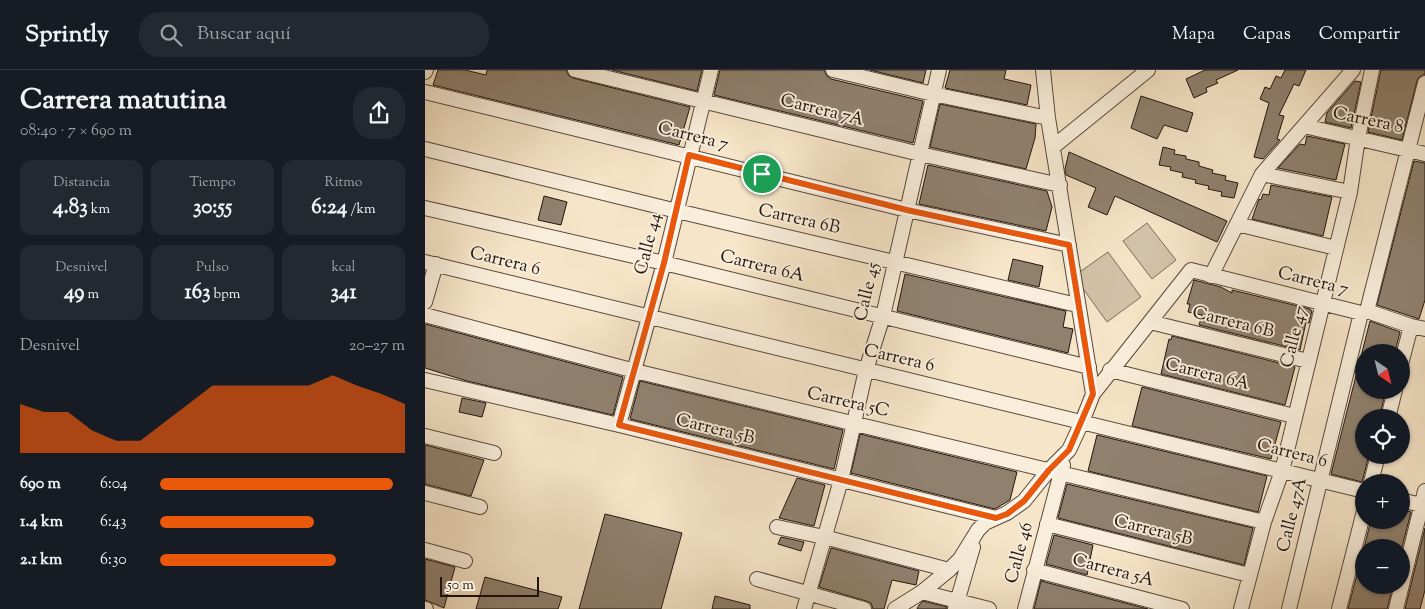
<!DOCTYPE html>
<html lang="es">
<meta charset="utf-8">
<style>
body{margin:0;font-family:"Sorts Mill Goudy",serif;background:#242831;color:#f1f3f6;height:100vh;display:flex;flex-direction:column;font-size:19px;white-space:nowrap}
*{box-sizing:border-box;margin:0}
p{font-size:16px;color:#9ea1a6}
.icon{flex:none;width:28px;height:28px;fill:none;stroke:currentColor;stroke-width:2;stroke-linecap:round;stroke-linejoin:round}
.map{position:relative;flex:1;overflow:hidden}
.sheet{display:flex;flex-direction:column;background:#171b24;width:425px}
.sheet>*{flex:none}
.needle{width:32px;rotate:145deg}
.controls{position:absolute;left:930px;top:274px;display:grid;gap:10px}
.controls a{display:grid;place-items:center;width:55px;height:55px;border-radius:50%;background:#171b24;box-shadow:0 1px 4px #0004;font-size:25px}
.scale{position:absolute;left:15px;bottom:12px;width:99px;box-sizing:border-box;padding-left:5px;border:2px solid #22150f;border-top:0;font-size:14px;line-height:18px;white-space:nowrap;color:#22150f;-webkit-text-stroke:4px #f9eedb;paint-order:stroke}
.pin{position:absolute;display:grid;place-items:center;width:42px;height:42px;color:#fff;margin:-21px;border:2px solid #fff;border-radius:50%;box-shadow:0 1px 5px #0007}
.round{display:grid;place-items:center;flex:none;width:52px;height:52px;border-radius:20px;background:#242831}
.overview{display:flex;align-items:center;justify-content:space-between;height:85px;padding:0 20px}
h1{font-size:28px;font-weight:700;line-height:38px}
.metrics{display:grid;grid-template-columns:repeat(3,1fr);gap:8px;height:85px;padding:5px 20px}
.metrics div{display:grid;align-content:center;border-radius:12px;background:#242831;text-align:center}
.metrics b{font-size:21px;font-weight:700}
.metrics small{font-size:14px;font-weight:400}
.metrics p{font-size:14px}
.chart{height:140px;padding:10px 20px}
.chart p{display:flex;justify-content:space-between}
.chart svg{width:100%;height:90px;margin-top:5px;fill:#ea580c;opacity:.7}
ul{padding:0 20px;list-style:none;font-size:16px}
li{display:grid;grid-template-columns:80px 60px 1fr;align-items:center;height:38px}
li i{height:12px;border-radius:6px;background:#ea580c}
header{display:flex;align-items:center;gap:30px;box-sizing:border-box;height:70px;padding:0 25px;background:#171b24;border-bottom:1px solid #363941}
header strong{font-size:24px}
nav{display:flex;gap:28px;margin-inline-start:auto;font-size:18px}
.search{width:350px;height:45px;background:#242831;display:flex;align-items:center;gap:12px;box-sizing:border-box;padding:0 18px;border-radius:20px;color:#9ea1a6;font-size:19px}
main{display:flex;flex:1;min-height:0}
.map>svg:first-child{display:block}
.green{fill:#d2c2a9;stroke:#7a6c5c}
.building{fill:#90816f;stroke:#22150f}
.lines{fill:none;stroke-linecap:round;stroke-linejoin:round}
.minor-casing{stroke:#57493d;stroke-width:16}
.minor{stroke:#f9eedb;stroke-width:14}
.route-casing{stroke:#fff;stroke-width:10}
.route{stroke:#ea580c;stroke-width:6}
.labels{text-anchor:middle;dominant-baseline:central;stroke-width:4;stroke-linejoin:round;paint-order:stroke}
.street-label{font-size:18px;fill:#22150f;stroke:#f9eedb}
</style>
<header>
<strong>Sprintly</strong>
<div class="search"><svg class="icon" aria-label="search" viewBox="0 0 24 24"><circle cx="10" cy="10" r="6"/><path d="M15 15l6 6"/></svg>Buscar aquí</div>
<nav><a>Mapa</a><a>Capas</a><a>Compartir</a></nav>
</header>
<main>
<section class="sheet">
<div class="overview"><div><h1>Carrera matutina</h1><p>08:40 · 7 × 690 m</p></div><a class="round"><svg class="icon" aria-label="share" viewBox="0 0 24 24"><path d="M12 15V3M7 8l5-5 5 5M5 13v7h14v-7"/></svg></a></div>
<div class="metrics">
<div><p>Distancia</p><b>4.83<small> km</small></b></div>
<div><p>Tiempo</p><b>30:55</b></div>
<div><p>Ritmo</p><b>6:24<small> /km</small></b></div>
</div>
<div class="metrics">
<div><p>Desnivel</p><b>49<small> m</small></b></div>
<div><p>Pulso</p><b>163<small> bpm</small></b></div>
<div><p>kcal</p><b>341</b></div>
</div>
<div class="chart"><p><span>Desnivel</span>20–27 m</p>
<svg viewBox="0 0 160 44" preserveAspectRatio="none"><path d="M0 44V20L10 24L20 24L30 33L40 38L50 38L60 29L70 20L80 11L90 11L100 11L110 11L120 11L130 6L140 11L150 15L160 20V44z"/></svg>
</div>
<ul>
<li><b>690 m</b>6:04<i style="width:95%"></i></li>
<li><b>1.4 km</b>6:43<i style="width:63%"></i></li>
<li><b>2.1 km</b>6:30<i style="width:72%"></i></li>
</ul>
</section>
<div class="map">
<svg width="1000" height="539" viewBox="0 0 1000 539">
<rect width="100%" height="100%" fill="#f6e5c8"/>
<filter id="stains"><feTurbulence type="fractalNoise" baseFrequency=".004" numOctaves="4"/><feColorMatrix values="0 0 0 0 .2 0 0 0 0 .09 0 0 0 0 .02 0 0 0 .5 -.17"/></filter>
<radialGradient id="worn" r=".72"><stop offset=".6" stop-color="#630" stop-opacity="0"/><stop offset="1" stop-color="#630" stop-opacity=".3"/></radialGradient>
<path class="green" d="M722 153 751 190 727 209 698 171Z
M683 182 716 227 682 252 649 206Z"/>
<path class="building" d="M13 0H40L61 5 62 0H141L144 6 148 8 265 37 254 75 8 15Z
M187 0H277L272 21Z
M295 0H399L402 6 406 9 498 31 488 73 289 25Z
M445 0H501L498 13Z
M525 0H581L579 9 606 15 602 35 520 18Z
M780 0H813L791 10 793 13 781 18 782 22 769 28 761 9Z
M860 0H881L874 16 869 14 854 45 859 46 852 69 855 70 838 89 829 87 844 33 835 29 840 17 845 19 851 6 856 8Z
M956 0H1000V4L994 7 992 11 977 70 943 62Z
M930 11 936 12 926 58 900 52 902 43Z
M716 26 768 43 762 62 739 55 732 69 706 58Z
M515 34 611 54 610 68 601 99 505 77Z
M882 66 920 74 911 110 853 98 875 74 880 75Z
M738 77 750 80 749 84 761 86V89L774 92V96L788 100 787 103 801 106 800 110 813 113 809 128 796 126 797 122 783 119 784 116 770 113 771 110 757 107 758 103 745 100 746 97 734 95Z
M644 82 802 151 792 172 690 126 682 145 663 137 671 118 641 105 640 99Z
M989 91 1000 93V230L994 249 952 235Z
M503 95 622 121 627 137 621 161 494 134Z
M846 115 907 127 898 166 827 149 834 129 836 130 838 124 844 125Z
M119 126 142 132 136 155 113 150Z
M588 189 618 196 614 217 583 210Z
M480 204 641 241 638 257 648 259 643 283 472 241Z
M769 210 796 217 807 223V220L885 239 887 241 884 253 881 252 875 280 774 255 777 245 763 242 765 234H762Z
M945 251 975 262 970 282H939V320H961L954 348H939V385H944L937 412 906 404Z
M0 254 198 307 188 345 42 311 0 298Z
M747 266 870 297 860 335 736 304 744 269 746 270Z
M215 311 418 360 409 399 205 349Z
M717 317 856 352 846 389 707 356Z
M37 328 61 333 57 347 34 342Z
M435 364 592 402 585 430 570 439 426 403Z
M672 365 842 406 833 442 663 401Z
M0 375 59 390 46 426 0 414Z
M372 408 400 415 389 456 354 448Z
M642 414 828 458 819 495 633 448Z
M976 439 986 442 976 481V478H939L946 450H976Z
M180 444 257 463 236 539H154Z
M1000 458V520L995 539H980Z
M629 465 668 475 662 505 621 494Z
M356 467 379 472 376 481 353 474Z
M406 478 494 501 491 515 467 510 459 539H448L446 533 441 531 394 517Z
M939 478V515H968L962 539H923Z
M0 489 30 497 19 538 0 530Z
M60 507 137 527 133 539H51Z
M616 511 723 539H609Z
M290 526 325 535V539H287Z
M498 531 522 537 521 539H492L494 535Z"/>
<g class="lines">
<g class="minor-casing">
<path id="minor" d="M150 0 495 84 635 115
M408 0 508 24 623 48
M618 0 623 48 668 324
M0 2 1 0
M0 22 482 140 644 175
M879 56 1000 84
M628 77 723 0
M0 79 252 141 652 235
M837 104 925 122
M0 138 239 193 664 297
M812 154 911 178
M0 192 939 421
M786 206 837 104 928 0
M0 232 11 194
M942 241 1000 13
M0 245 210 301 839 452
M725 252 883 291
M976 294 986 256
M685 300 869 346
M0 310 194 355 571 448
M963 348 970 320
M194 355 239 193 286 0
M0 366 69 383
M946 412 953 385
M0 423 55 437
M976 430 1000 436
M622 454 824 505
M352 457 399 467 524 500
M0 480 40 491
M609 500 757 539
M332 509 439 539
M497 522 564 539
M0 539H1
M379 539 416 410 441 300 458 246 514 0
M470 539 497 522 524 500 535 489 553 460 560 453 582 443 599 431 624 400 644 380 657 352 668 324 766 200 936 243 942 241 986 256 1000 259
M530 539 548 477
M600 539 638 395
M816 539 839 452 857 401 925 122 933 68 947 0
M864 539 936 243
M914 539 939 441
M971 539 1000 421"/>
</g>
<use href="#minor" class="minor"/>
</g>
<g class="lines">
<g class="route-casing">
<path id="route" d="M264 85 482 140 644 175 668 324 644 380 624 400 599 431 582 444 571 448 194 355 239 193Z"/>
</g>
<use href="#route" class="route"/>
</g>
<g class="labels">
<g class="street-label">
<text transform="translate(397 41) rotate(14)">Carrera 7A</text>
<text transform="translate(943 51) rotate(12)">Carrera 8</text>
<text transform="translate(268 67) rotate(14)">Carrera 7</text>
<text transform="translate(374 150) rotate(13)">Carrera 6B</text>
<text transform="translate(224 174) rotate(-76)">Calle 44</text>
<text transform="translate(80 192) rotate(14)">Carrera 6</text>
<text transform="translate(337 197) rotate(14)">Carrera 6A</text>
<text transform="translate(888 212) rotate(14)">Carrera 7</text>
<text transform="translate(443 222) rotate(-77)">Calle 45</text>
<text transform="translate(808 253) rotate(14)">Carrera 6B</text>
<text transform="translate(870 267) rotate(-76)">Calle 47</text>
<text transform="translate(474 289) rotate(13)">Carrera 6</text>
<text transform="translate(782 305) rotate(14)">Carrera 6A</text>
<text transform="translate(423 333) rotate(13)">Carrera 5C</text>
<text transform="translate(290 360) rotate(14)">Carrera 5B</text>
<text transform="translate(867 384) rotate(14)">Carrera 6</text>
<text transform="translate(868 445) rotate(-76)">Calle 47A</text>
<text transform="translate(728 461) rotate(14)">Carrera 5B</text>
<text transform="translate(595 483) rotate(-75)">Calle 46</text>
<text transform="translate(688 501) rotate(15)">Carrera 5A</text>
</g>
</g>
<rect width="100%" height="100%" filter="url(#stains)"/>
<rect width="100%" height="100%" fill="url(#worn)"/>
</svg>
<div class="controls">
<a><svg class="needle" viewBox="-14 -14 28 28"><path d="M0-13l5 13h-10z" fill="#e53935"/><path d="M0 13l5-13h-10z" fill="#9ea1a6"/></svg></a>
<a><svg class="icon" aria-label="locate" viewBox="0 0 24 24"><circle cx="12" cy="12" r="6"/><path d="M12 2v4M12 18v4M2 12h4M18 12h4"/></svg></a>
<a>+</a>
<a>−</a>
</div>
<div class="scale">50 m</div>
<div class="pin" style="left:337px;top:104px;background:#1e9e55"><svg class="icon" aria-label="arrive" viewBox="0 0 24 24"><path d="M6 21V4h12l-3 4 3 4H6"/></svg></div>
</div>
</main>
